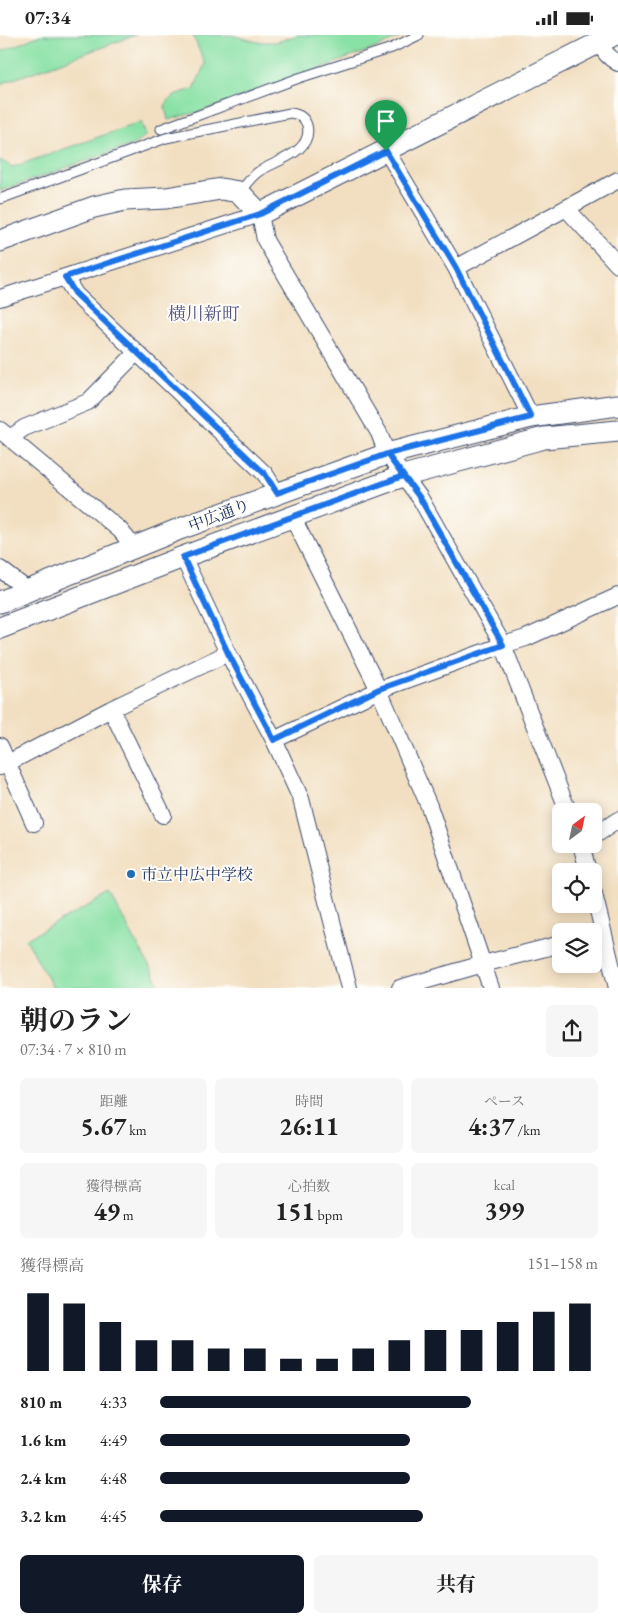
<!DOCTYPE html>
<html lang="ja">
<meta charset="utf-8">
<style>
body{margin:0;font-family:"EB Garamond","Noto Serif JP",serif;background:#f6f6f6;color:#222;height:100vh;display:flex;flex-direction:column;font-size:19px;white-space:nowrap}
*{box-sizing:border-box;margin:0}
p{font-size:16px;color:#767676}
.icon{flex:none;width:28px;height:28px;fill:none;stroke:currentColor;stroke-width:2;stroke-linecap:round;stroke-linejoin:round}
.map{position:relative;height:953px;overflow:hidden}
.panel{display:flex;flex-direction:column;background:#fff;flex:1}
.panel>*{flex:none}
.needle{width:32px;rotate:33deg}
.buttons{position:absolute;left:552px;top:768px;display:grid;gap:10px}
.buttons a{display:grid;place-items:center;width:50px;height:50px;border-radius:8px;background:#fff;box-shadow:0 2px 12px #0003;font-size:25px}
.pin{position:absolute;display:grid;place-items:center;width:42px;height:42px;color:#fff;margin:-51px -21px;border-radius:50% 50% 50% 0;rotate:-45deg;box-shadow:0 0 5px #0007}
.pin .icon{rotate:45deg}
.round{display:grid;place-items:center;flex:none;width:52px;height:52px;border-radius:8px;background:#f6f6f6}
.summary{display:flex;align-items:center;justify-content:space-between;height:85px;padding:0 20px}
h1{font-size:28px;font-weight:700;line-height:38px}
.stats{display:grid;grid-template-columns:repeat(3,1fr);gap:8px;height:85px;padding:5px 20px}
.stats div{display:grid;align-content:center;border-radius:8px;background:#f6f6f6;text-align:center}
.stats b{font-size:25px;font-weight:700}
.stats small{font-size:14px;font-weight:400}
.stats p{font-size:14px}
.chart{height:140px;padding:10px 20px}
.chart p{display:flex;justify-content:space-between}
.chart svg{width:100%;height:90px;margin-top:5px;stroke:#111827;stroke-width:6}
.primary-button{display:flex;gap:10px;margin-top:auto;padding:10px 20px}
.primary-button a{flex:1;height:58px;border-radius:8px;background:#111827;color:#fff;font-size:20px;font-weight:700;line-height:58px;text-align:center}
.primary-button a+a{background:#f6f6f6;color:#222}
ul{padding:0 20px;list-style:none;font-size:16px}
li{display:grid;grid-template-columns:80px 60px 1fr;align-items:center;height:38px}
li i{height:12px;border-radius:6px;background:#111827}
.status{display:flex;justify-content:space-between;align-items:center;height:35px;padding:0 25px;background:#fff;direction:ltr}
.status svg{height:14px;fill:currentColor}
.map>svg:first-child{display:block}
.green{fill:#89e1a5;stroke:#528882}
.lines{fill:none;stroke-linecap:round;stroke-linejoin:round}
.service-casing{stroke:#3b496d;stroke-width:11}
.minor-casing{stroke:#3b496d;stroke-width:18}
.tertiary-casing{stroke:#3b496d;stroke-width:23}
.service{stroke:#fff;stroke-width:9}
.minor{stroke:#fff;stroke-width:16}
.tertiary{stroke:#fff;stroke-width:21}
.route-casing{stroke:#fff;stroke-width:10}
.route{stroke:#1a73e8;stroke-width:6}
.poi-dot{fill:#1f6fb2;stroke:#fdfcf7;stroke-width:2}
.labels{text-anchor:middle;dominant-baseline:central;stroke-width:4;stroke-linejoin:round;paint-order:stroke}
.street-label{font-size:16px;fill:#1b2f5e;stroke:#fdfcf7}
.poi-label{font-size:16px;fill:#1b2f5e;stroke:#fdfcf7;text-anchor:start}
.neighbourhood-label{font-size:18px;fill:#575684;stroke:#fdfcf7}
</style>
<div class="status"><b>07:34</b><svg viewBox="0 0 49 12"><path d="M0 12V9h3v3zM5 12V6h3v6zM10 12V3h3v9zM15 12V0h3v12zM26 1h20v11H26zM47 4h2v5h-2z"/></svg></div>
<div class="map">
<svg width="618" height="953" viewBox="0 0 618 953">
<rect width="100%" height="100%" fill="#fdfcf7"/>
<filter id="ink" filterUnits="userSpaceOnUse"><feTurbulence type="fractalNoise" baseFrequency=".02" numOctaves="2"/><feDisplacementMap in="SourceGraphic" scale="10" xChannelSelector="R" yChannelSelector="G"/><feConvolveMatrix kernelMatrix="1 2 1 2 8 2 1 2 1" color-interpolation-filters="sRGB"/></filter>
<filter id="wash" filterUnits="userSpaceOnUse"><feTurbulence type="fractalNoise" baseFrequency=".0096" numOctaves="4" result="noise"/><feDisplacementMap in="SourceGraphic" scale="20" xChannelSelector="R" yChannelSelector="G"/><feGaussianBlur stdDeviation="1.12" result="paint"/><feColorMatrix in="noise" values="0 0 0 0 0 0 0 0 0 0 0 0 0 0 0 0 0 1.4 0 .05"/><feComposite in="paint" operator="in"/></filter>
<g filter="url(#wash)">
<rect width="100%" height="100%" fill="#f2dfc1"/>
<path class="green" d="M40 0H136L0 49V17Z
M193 0H231L258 7H277L297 0H404L381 11 209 74 168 85 165 71C171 59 181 58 194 54L205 29Z
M141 87 146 100 137 108 0 156V125L13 132Z
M110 859 161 953H53L26 904Z"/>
</g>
<g filter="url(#ink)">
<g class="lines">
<g class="service-casing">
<path id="service" d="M161 94 299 43 392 13 419 0
M0 164 166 103 290 78C298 79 304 81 307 90 314 118 274 126 258 137 251 142 245 151 239 157"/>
</g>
<g class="minor-casing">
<path id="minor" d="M599 7C604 17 608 22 618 28
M386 115 456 233 531 382
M566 173 618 230
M456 233 618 145
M65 242 75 259 265 439 277 458
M0 263 260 179 265 205 379 398 387 419 420 463 503 610 568 776
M0 395 120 495 134 512
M10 403 24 393 88 367 136 318
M292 481 379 655 429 771 491 953
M183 522 228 618 274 705 301 764 349 953
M0 534 29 556
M111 674 163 780
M274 705 379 655 503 610 526 603 618 561
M0 711 34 788
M0 732 111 674 228 618
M594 801 618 785
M581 809 588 836
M594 859 617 953
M400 953 483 929 561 909"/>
</g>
<g class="tertiary-casing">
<path id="tertiary" d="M0 206 94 172 125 165 166 163 221 154 239 157 260 179 614 0
M0 567 177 495 387 419 531 382 618 370
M0 593 183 522 403 441 544 403 618 396"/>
</g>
<use href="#service" class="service"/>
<use href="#minor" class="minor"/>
<use href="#tertiary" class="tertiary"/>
</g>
</g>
<g class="lines" filter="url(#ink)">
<g class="route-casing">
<path id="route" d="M386 116 260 179 65 242 75 258 265 439 277 458 387 419 403 441 183 522 228 618 274 705 379 654 503 610 420 463 387 419 531 382 456 233 386 116"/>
</g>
<use href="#route" class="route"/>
</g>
<circle class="poi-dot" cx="131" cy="839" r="5"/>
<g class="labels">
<g class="street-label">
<text transform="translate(219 480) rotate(-21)">中広通り</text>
</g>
<g class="poi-label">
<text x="141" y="839">市立中広中学校</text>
</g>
<g class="neighbourhood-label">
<text x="204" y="278">横川新町</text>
</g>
</g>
</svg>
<div class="buttons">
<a><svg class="needle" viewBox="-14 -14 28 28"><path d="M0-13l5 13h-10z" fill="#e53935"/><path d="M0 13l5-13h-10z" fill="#767676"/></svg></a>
<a><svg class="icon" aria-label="locate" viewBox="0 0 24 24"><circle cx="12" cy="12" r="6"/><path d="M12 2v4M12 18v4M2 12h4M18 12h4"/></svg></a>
<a><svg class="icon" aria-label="layers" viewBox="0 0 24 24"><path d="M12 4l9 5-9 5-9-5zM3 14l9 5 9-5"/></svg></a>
</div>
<div class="pin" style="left:386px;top:116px;background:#1e9e55"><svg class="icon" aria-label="arrive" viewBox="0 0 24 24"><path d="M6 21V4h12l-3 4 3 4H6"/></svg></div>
</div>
<section class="panel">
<div class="summary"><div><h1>朝のラン</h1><p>07:34 · 7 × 810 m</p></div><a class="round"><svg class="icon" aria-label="share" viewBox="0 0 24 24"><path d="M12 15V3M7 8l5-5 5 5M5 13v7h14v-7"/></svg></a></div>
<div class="stats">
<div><p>距離</p><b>5.67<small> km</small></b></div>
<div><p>時間</p><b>26:11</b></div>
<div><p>ペース</p><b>4:37<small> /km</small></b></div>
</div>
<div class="stats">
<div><p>獲得標高</p><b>49<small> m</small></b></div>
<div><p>心拍数</p><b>151<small> bpm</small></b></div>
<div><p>kcal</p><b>399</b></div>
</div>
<div class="chart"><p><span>獲得標高</span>151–158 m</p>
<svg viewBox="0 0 160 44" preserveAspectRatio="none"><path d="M5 44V6M15 44V11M25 44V20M35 44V29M45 44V29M55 44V33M65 44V33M75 44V38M85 44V38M95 44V33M105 44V29M115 44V24M125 44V24M135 44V20M145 44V15M155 44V11"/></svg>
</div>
<ul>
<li><b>810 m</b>4:33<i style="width:71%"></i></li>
<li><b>1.6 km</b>4:49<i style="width:57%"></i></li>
<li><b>2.4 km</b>4:48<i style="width:57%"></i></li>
<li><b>3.2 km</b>4:45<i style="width:60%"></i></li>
</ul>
<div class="primary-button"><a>保存</a><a>共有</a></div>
</section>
